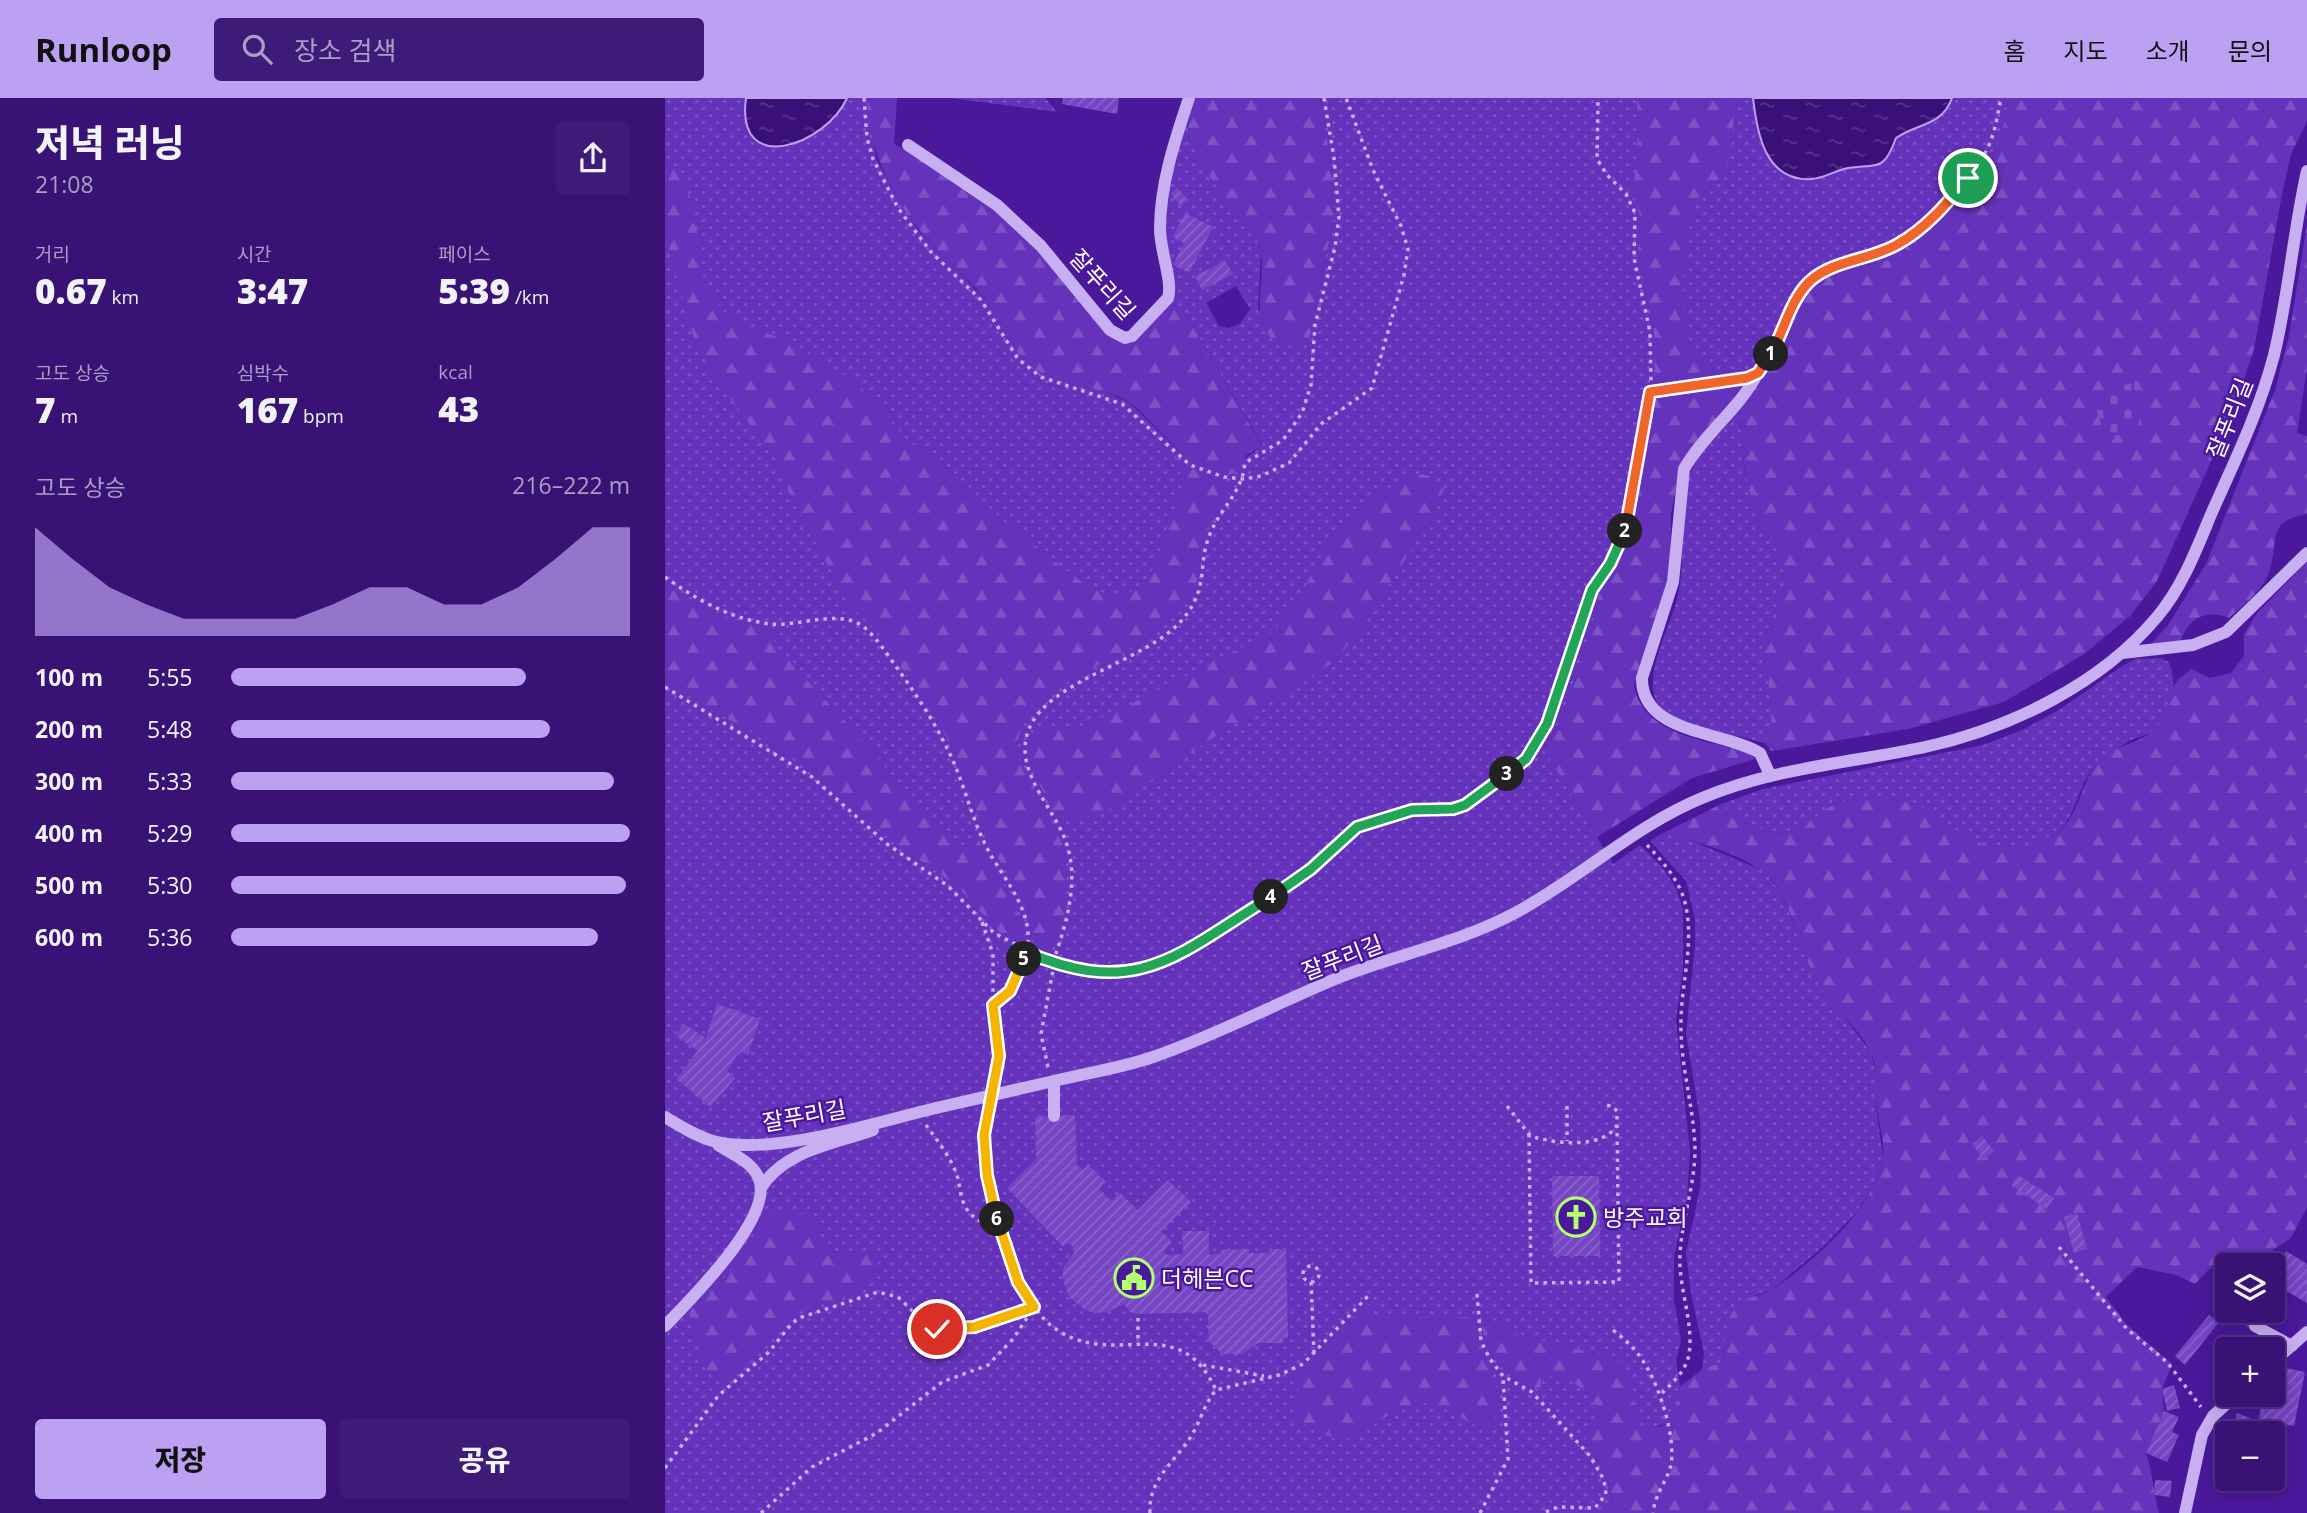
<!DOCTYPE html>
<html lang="ko">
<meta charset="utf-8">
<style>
body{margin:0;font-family:"Open Sans","Noto Sans KR",sans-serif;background:#3f1b79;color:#f1f3f6;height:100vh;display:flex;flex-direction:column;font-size:26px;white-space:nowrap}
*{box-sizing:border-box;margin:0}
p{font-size:23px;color:#ab9ec5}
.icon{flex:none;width:38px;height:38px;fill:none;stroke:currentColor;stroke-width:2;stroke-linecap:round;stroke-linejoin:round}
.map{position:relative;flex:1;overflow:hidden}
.sheet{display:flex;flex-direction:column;background:#381274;width:665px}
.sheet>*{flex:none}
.controls{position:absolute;left:1550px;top:1155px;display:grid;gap:14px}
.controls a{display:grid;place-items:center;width:70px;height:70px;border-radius:7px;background:#381274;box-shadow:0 4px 18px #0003,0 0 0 2px #523286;font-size:35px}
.pin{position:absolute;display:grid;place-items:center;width:60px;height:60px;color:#fff;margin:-30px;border:4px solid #fff;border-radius:50%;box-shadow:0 2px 7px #0007}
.km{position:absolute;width:35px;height:35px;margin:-18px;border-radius:50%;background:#222;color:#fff;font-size:19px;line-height:35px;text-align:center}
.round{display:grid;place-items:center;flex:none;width:74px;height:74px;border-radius:7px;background:#3f1b79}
.headline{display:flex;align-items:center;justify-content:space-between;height:119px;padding:0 35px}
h1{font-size:38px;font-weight:800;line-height:52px}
.metrics{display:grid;grid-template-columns:repeat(3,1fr);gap:10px;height:119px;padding:7px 35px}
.metrics div{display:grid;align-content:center}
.metrics b{font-size:35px;font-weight:800}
.metrics small{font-size:19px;font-weight:400}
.metrics p{font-size:19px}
.chart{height:196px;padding:14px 35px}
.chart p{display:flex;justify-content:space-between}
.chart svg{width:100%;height:126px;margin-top:7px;fill:#bca0f2;opacity:.7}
.primary-button{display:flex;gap:14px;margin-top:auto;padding:14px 35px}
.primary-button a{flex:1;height:80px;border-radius:7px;background:#bca0f2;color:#111;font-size:28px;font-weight:800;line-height:80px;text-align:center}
.primary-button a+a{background:#3f1b79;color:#f1f3f6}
ul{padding:0 35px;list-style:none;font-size:23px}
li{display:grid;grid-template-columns:112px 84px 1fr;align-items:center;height:52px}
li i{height:18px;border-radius:9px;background:#bca0f2}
header{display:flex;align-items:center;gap:42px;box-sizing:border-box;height:98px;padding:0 35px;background:#bca0f2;color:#111}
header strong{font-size:33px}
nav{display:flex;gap:38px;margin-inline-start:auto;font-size:24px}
.search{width:490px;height:63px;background:#3f1b79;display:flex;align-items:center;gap:18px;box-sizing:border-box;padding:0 24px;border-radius:7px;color:#ab9ec5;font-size:26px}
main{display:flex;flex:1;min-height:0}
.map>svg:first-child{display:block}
.green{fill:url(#green-dots);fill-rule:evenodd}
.forest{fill:url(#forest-firs)}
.cemetery{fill:url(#cemetery-stones)}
.water{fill:url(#water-ripples);stroke:#bfa1f4;stroke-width:2}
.building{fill:url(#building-hatch)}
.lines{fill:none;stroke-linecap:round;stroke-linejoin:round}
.path{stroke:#c7aff2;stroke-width:3.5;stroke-dasharray:3.5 5;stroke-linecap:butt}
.minor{stroke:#c7aff2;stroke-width:12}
.minor-bridge{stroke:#c7aff2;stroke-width:12}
.split-1-casing{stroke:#fff;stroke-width:14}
.split-2-casing{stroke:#fff;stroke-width:14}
.split-3-casing{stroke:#fff;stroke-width:14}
.split-4-casing{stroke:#fff;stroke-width:14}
.split-5-casing{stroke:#fff;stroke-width:14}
.split-6-casing{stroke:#fff;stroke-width:14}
.split-7-casing{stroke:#fff;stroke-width:14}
.split-1{stroke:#f0652b;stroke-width:9}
.split-2{stroke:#f0652b;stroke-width:9}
.split-3{stroke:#22a559;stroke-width:9}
.split-4{stroke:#22a559;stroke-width:9}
.split-5{stroke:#22a559;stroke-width:9}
.split-6{stroke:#f5b400;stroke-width:9}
.split-7{stroke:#f5b400;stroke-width:9}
.labels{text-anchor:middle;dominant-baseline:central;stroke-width:5;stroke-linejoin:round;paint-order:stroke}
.street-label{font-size:23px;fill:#fff;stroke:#4a189b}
.poi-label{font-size:23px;fill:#fff;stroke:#4a189b;text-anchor:start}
</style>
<header>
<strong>Runloop</strong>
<div class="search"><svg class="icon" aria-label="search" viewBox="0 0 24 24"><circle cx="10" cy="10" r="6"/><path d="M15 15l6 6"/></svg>장소 검색</div>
<nav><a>홈</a><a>지도</a><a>소개</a><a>문의</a></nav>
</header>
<main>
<section class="sheet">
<div class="headline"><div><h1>저녁 러닝</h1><p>21:08</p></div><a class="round"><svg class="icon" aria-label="share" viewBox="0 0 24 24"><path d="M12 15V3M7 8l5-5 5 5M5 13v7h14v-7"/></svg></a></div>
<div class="metrics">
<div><p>거리</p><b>0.67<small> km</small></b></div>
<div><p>시간</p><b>3:47</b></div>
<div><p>페이스</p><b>5:39<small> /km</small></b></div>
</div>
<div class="metrics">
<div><p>고도 상승</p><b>7<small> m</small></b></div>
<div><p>심박수</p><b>167<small> bpm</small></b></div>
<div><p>kcal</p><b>43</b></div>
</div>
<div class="chart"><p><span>고도 상승</span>216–222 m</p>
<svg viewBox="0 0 160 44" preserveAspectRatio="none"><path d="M0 44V6L10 17L20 27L30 33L40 38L50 38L60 38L70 38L80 33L90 27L100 27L110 33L120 33L130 27L140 17L150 6L160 6V44z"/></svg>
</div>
<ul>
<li><b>100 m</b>5:55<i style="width:74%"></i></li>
<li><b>200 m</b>5:48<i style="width:80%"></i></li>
<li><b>300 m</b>5:33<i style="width:96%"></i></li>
<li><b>400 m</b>5:29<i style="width:100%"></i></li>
<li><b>500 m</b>5:30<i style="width:99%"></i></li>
<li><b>600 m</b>5:36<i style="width:92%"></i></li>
</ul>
<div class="primary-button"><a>저장</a><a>공유</a></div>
</section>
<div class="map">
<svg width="1642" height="1415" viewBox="0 0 1642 1415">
<defs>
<pattern id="green-dots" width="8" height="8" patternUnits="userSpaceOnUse" patternTransform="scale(1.75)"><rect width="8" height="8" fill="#6533bb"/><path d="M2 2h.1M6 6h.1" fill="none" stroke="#7c52c5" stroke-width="1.8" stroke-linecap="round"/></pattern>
<pattern id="forest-firs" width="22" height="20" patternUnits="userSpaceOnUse" patternTransform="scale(1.75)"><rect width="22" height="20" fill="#6533bb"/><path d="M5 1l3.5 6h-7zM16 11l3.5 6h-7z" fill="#7c52c5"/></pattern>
<pattern id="cemetery-stones" width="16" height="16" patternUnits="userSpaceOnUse" patternTransform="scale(1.75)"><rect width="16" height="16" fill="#6533bb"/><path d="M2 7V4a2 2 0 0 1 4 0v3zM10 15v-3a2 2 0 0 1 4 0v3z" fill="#7c52c5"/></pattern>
<pattern id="water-ripples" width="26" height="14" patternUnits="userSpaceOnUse" patternTransform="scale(1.75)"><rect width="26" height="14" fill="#391078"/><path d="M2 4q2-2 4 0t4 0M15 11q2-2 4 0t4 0" fill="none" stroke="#57348c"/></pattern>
<pattern id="building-hatch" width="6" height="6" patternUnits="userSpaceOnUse" patternTransform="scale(1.75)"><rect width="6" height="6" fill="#7545c3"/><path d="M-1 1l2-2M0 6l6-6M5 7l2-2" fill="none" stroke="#8a61cc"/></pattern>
</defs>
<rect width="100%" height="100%" fill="#4a189b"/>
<path class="green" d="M0 0H202L211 60 225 88 253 132 322 203 356 259 373 273 441 294 465 305 512 351 577 362 598 348 518 212 505 206C497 137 499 82 523 17L524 40 576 123 591 138 596 155 593 212 645 239 669 118 666 66 655 0H1344C1340 15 1339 32 1333 47 1318 88 1268 146 1227 161 1203 169 1171 170 1151 186 1141 194 1136 206 1131 217 1108 266 1109 280 1053 291L971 417 951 469 934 494 927 531 906 597 895 624 879 650 948 766 975 747 998 770 1012 792 1018 812V871L1011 922 1025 1053 1022 1101 1009 1158V1201L1016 1243 1011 1263 1015 1288 1009 1319 1001 1326 986 1330 932 1317 920 1342C936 1366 947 1386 948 1415H0ZM571 188 585 211 575 226 564 230 554 228 541 205Z
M286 0H380L392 14Z
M1074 313 1080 375 1094 429 1113 447 1122 482 1097 548 1107 606V630L1100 645C1075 638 1010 626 995 608 974 584 1005 530 1012 502 1023 459 1009 411 1027 371 1037 349 1059 331 1074 313Z
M1496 560 1504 564C1513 586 1507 617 1488 633 1482 638 1471 639 1464 643 1453 650 1440 660 1430 669 1405 695 1417 734 1365 747 1293 764 1280 701 1219 701 1205 701 1190 700 1177 704 1162 708 1154 719 1142 727 1114 745 1075 728 1056 706L1098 691 1318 647 1357 632 1394 612 1459 567 1471 561Z
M998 735 1027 743 1099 773 1116 795 1153 885 1206 954 1212 982 1211 1007 1218 1060 1209 1087 1191 1115 1160 1147 1107 1192 1090 1197 1063 1224 1058 1263 1037 1272 1039 1255 1026 1196 1021 1155 1035 1090 1036 1066 1035 1022 1021 935 1030 847V821L1021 783 985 743Z"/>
<path class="forest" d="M202 0H232L229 46C278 72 323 103 364 141 397 173 426 211 456 245H466L505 206 518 212 598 349C585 354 577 357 576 372 538 396 490 321 464 304 436 287 401 289 373 273 349 259 338 227 323 205 310 186 290 172 275 155 232 110 205 63 202 0Z
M528 0H655L666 66 669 118 645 239 628 250 614 248C577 213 608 180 592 141 588 133 579 128 574 121 563 106 526 54 524 37 522 24 525 12 528 0Z
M971 0H1068C1069 27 1070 61 1052 84 1045 93 1033 101 1029 113 1018 141 1013 226 1029 252 1036 263 1049 274 1061 280L997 289 990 286 989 232 973 160 975 118 969 99 961 89H968C972 75 975 14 971 0Z
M1344 0H1642V23L1626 56 1617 96 1589 251 1567 317 1492 483 1465 518 1419 556 1339 604 1243 631 1106 653 1100 645 1106 630 1107 606 1097 548 1122 482 1113 447 1094 429 1080 375 1074 313C1086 298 1098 281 1108 266 1125 241 1128 205 1151 186 1170 170 1203 169 1226 161 1268 146 1318 88 1333 47 1339 32 1340 15 1344 0Z
M0 57 18 81 29 110 37 175 47 199 62 217 87 230 123 243 192 285 243 343 299 384 338 423 426 491C480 511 492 468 503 426 507 412 516 401 519 386L509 358 537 377 564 385C569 402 546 421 539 436 534 451 538 468 532 483 503 556 410 560 364 617 329 661 386 708 397 748 405 778 403 825 386 852L380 855 369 847 358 802 323 744 280 636 216 538 197 517 187 512 120 387 108 357 47 276 29 241 0 136Z
M1642 126V270L1632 335 1642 338V416C1596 424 1617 448 1602 479 1595 495 1577 508 1564 520 1541 511 1523 520 1516 543L1485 547 1503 527 1541 466 1610 292 1624 238Z
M1079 286 1016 367 1006 416 1005 471 997 510 969 587C977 637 1041 642 1082 654L1090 661 1027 680 932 739 879 651 895 624 906 597 927 531 934 494 951 469 965 437 990 299 1009 294Z
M756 376 769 379 779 390 772 410 697 530 669 564 540 645 439 715 396 724C380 698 353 658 372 627L392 631 413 629 448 615 607 534C634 508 646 474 665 443 685 411 721 388 756 376Z
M1642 464V1109L1626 1140 1595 1160 1550 1165 1530 1186 1511 1177 1472 1169 1441 1199 1462 1227 1507 1266 1497 1291 1499 1313 1481 1355C1488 1376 1488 1394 1494 1415H948C947 1386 936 1366 920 1342 940 1300 931 1301 896 1276L876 1280 875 1293C847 1275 815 1261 818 1221L824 1219 852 1237 955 1261 963 1278 972 1325C1007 1339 1010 1316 1015 1288L1037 1272 1058 1263C1061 1247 1059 1225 1069 1212 1078 1198 1098 1198 1110 1190 1151 1160 1207 1114 1217 1062 1221 1046 1214 1026 1212 1010 1209 990 1214 970 1205 952 1191 927 1167 910 1153 885 1137 857 1131 825 1117 797 1098 758 1036 746 998 735L1056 706C1075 728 1114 745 1142 727 1154 718 1160 708 1177 704 1199 698 1228 699 1250 707 1290 724 1306 756 1355 748 1368 746 1383 741 1394 733 1414 717 1415 688 1430 669 1449 646 1469 648 1488 633 1504 620 1501 599 1510 586 1513 580 1521 576 1526 571L1545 580 1566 575 1579 558V536L1592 515Z
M0 485C41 513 70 526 120 531L109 540V547L206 651 265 726 297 750 306 747 311 738 349 804 360 837 356 846 334 834 293 789 224 740 125 657 0 584Z
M123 1113 145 1118C162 1150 165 1162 205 1152L211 1156C227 1196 158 1201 134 1214 104 1230 90 1279 52 1282 30 1267 34 1237 23 1214L66 1173 98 1123 110 1115Z
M705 1206V1220L809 1219C810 1226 809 1234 810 1241 816 1266 843 1288 832 1316 817 1352 789 1301 760 1305 719 1310 710 1334 674 1343L628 1321 635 1295 627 1278C657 1262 680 1215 705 1206Z"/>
<path class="cemetery" d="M1468 285 1475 316 1473 329 1457 339 1438 331 1425 295Z"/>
<path class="water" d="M81 0H182C161 47 70 80 81 0Z
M1088 0H1287C1277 28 1253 25 1231 40 1219 73 1214 66 1183 70 1171 72 1160 80 1147 81 1100 84 1092 35 1088 0Z"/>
<path class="building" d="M398 0H454L452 16 397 6Z
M512 90 523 102 516 108 506 96Z
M520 115 548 129 524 175 508 167 519 145 508 139Z
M560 163 568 176 537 192 530 178Z
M52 906 95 921 83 957 74 954 62 973 70 980 46 1009 11 981 33 953 11 938 19 926 41 940Z
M410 1017 412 1067 418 1072 423 1067 441 1084 434 1091 446 1103 455 1095 473 1112 503 1082 526 1104 496 1133 507 1144 499 1153 502 1157 518 1156 517 1133H544V1157L556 1156V1152L584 1151V1155H604V1151H621L623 1240H618V1245H593L577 1256H557L544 1243 543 1214 471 1216 465 1214 459 1206 441 1214 430 1215 420 1212 404 1199 397 1179 399 1169 411 1152 403 1144 398 1149 342 1090 371 1062 370 1019Z
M1317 1038 1329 1053 1319 1061 1307 1046Z
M1353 1077 1389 1100 1382 1111 1346 1087Z
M887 1078H934L935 1158H888Z
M1412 1115 1422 1151 1409 1155 1399 1119Z
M1621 1153 1642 1166V1205L1608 1185V1174Z
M1566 1162 1563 1172 1551 1174 1550 1165Z
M1577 1215 1590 1222 1585 1230 1571 1222Z
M1544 1217 1554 1224 1520 1267 1510 1258Z
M1612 1268 1640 1274 1629 1328 1594 1321 1598 1297H1608V1272Z
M1509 1287 1515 1310 1502 1313 1497 1291Z
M1499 1313 1514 1319 1507 1334 1514 1337 1502 1364 1481 1355Z
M1572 1315 1585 1320 1582 1328 1570 1323Z
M1586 1325 1622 1339 1617 1351 1613 1349 1608 1360V1335H1582Z
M1490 1382 1507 1383 1505 1399 1489 1397Z"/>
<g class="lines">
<path class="path" d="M199 0 202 40 208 61 233 110 266 154 316 202 353 261 376 279 457 306 525 367 559 379 579 381 596 378 624 365 656 326 707 290 739 177 743 151 736 128 708 72 681 0
M1102 264C1115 239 1124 203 1145 183 1167 164 1203 161 1229 148 1264 132 1313 77 1326 42 1331 29 1333 14 1336 0
M985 294 1070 283
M0 479C32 502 66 521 105 526 134 529 174 510 199 529 212 540 222 556 232 570 254 600 274 631 289 665 300 691 307 719 319 744 333 774 360 801 363 834 365 862 351 892 328 907L334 958 329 983
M0 589 147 679 222 746 283 788 329 835 377 860 431 875 479 872 526 850 625 787 692 729 748 712 788 711 800 707 849 671 870 649 889 608 927 492 945 466 959 435 969 395 986 284 985 234 969 160 970 115 961 96 942 77 932 61 933 0
M982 747C999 765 1016 784 1021 809 1029 848 1016 886 1016 925 1015 967 1029 1009 1030 1051 1030 1088 1017 1120 1015 1156 1013 1189 1029 1224 1024 1256 1021 1274 1006 1286 994 1298
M317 824 328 856V907
M388 864C401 827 415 783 401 744 389 709 347 672 364 631 383 582 483 563 518 521 545 488 532 466 545 436 556 409 577 395 580 365L618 342 637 315 646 287 650 227 670 149 674 119 669 60 659 0
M383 969 376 936 389 867
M842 1008 864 1036 872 1040C896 1046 939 1050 952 1027V1013L947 1008 938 1007
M902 1008V1043
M321 1014 322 1077 338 1143
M261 1027C272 1042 286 1060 292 1077 295 1087 295 1099 300 1108 308 1125 329 1125 338 1143 355 1177 361 1214 397 1235 455 1268 514 1213 551 1292
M864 1036 866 1185 954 1184 952 1027
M1394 1149 1462 1231 1502 1264 1536 1309
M638 1176a8 8 0 1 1 16 0a8 8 0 1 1-16 0Z
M646 1184 649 1255
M812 1196 816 1243 825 1261 838 1278 867 1294 925 1358 939 1382 941 1396 930 1410 893 1409 878 1415
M473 1220V1246
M948 1232C960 1242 970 1250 978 1263 994 1286 1013 1344 1005 1371 999 1387 990 1397 988 1415
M538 1267 599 1278
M0 1370 53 1298 104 1254 127 1225 137 1219 213 1194 233 1199 259 1224 273 1231 309 1229 369 1209
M96 1415 147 1369 212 1335 277 1284 323 1267 348 1241 368 1211
M485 1415C483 1380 512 1363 528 1335 536 1321 540 1305 551 1292L614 1277 638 1266 705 1196
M815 1415 843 1361 838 1278"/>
<path class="minor" d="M243 47 332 107 376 148 445 232 460 240 467 238 503 200C508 183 495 153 495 131 495 86 510 42 524 0
M1093 275C1074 311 1039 336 1019 371L1008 484 977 580C976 636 1059 633 1095 655L1105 677
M1457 555 1528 547 1561 534 1642 455
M389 1018V983C422 975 456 970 488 959 552 937 612 905 675 879 733 856 794 845 850 815 914 781 969 728 1037 700 1108 670 1185 665 1260 649 1345 630 1435 587 1492 519 1518 488 1532 450 1547 414 1570 363 1595 311 1609 257 1624 196 1628 134 1642 73
M0 1019C15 1028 31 1038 48 1043 107 1059 211 1024 271 1010
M96 1090C119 1052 169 1046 208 1032
M0 1228C25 1202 109 1119 94 1081 88 1064 67 1056 53 1047
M1590 1228 1627 1248
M1608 1264 1642 1234
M1520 1415 1537 1337 1548 1318 1571 1297"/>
<path class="minor-bridge" d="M271 1010 389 983"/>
</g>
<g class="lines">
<g class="split-1-casing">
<path id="split-1" d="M1106 256C1119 233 1125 203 1144 184 1167 162 1206 162 1233 146 1262 130 1282 105 1303 80"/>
</g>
<g class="split-2-casing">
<path id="split-2" d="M960 433 985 294 1082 280 1093 275 1106 256"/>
</g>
<g class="split-3-casing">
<path id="split-3" d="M842 676 861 661 882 626 927 492 945 466 960 433"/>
</g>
<g class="split-4-casing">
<path id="split-4" d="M606 799 646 771 692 729 747 712 788 711 800 707 842 676"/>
</g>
<g class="split-5-casing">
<path id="split-5" d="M359 861 361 854C474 902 513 856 606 799"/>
</g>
<g class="split-6-casing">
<path id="split-6" d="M332 1121 322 1077 319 1037 334 958 328 907 345 893 359 861"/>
</g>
<g class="split-7-casing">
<path id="split-7" d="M272 1231 309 1229 369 1209 353 1184 332 1121"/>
</g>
<use href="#split-1" class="split-1"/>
<use href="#split-2" class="split-2"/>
<use href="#split-3" class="split-3"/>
<use href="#split-4" class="split-4"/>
<use href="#split-5" class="split-5"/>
<use href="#split-6" class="split-6"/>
<use href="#split-7" class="split-7"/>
</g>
<defs>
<g id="church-ring" transform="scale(2.0125)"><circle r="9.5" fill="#4a189b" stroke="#b3ff6f" stroke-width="1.5"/><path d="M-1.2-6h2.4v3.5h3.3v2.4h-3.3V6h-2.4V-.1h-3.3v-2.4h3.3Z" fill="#b3ff6f"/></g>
<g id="civic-ring" transform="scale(2.0125)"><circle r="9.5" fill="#4a189b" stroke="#b3ff6f" stroke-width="1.5"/><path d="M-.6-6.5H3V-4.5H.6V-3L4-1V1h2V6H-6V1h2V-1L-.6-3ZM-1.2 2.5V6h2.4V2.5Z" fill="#b3ff6f"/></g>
</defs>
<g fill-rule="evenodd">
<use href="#church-ring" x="911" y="1119"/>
<use href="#civic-ring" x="469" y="1180"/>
</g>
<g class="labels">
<g class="street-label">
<text transform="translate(438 186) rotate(48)">잘푸리길</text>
<text transform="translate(1564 320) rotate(-68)">잘푸리길</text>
<text transform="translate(677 859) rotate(-21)">잘푸리길</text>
<text transform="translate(139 1017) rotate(-10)">잘푸리길</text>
</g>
<g class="poi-label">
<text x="938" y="1119">방주교회</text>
<text x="496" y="1180">더헤븐CC</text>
</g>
</g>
</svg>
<div class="controls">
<a><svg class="icon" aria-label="layers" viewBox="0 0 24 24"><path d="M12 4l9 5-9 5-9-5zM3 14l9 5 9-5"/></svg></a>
<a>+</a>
<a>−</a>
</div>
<div class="pin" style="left:1303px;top:80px;background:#1e9e55"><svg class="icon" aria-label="arrive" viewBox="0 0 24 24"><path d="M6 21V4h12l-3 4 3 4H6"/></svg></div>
<div class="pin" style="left:272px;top:1231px;background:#d93025"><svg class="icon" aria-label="check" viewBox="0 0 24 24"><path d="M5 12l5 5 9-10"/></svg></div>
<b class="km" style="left:1106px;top:256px">1</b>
<b class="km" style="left:960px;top:433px">2</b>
<b class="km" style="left:842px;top:676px">3</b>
<b class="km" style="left:606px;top:799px">4</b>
<b class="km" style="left:359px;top:861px">5</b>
<b class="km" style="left:332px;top:1121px">6</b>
</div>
</main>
